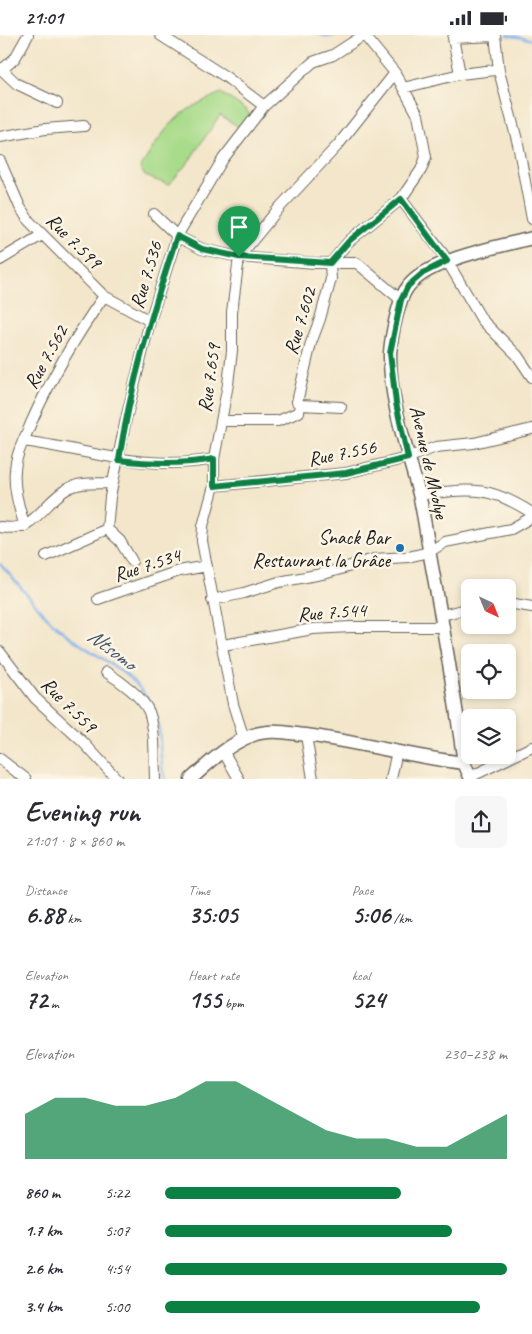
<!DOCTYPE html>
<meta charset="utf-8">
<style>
body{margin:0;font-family:Caveat,sans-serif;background:#f7f7f7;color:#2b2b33;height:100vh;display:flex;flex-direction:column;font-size:19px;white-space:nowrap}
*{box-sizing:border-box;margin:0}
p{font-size:16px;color:#7c7c81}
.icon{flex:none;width:28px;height:28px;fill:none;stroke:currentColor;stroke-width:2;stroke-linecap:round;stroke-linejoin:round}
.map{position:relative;height:744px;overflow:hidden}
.drawer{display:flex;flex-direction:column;background:#fff;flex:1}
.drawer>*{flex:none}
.needle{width:32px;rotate:137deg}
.fabs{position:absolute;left:461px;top:544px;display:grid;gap:10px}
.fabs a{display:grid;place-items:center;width:55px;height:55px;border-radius:8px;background:#fff;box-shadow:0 2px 8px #0003;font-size:25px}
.pin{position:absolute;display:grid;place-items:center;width:42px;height:42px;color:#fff;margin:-51px -21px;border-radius:50% 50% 50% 0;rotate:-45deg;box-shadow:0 0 5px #0007}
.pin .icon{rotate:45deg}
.round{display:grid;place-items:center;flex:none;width:52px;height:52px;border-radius:8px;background:#f7f7f7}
.overview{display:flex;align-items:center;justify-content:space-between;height:85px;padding:0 25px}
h1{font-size:28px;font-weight:800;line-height:38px}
.figures{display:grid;grid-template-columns:repeat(3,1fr);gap:8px;height:85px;padding:5px 25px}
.figures div{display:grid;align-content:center}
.figures b{font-size:25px;font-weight:800}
.figures small{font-size:14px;font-weight:400}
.figures p{font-size:14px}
.chart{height:140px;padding:10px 25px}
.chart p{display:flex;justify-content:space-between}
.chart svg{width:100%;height:90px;margin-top:5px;fill:#0b8043;opacity:.7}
ul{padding:0 25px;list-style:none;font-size:16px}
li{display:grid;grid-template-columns:80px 60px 1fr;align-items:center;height:38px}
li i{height:12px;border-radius:6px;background:#0b8043}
.status{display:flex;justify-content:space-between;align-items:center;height:35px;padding:0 25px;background:#fff;direction:ltr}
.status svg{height:14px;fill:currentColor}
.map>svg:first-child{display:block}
.green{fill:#a8db8a;stroke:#627c53}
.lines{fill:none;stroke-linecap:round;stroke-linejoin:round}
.stream{stroke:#7eb1eb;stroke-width:2.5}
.minor-casing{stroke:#676359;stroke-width:12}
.tertiary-casing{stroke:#676359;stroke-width:15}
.minor{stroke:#fff;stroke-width:10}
.tertiary{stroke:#fff;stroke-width:12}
.route-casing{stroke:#fff;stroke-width:10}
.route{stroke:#0b8043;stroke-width:6}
.poi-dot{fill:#1f6fb2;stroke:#fcf5e5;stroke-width:2}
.labels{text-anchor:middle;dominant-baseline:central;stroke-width:5;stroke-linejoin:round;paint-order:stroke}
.street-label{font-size:20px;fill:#1c1c1c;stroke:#fcf5e5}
.poi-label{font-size:20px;fill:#1c1c1c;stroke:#fcf5e5;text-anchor:end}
.water-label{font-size:21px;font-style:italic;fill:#43586f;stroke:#fcf5e5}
</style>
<div class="status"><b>21:01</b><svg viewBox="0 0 49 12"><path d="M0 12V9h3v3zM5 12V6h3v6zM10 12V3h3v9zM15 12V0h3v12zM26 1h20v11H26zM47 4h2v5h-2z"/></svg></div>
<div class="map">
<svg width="532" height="744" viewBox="0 0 532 744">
<rect width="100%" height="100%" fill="#fcf5e5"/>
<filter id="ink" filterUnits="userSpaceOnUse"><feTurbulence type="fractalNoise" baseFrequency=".02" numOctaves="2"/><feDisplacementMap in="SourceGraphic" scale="10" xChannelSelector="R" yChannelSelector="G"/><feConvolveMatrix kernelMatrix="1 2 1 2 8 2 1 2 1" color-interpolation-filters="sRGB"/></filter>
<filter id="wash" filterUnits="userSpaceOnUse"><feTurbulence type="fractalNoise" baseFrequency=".0096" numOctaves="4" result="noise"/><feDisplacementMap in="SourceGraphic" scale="20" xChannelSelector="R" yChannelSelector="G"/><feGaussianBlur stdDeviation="1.12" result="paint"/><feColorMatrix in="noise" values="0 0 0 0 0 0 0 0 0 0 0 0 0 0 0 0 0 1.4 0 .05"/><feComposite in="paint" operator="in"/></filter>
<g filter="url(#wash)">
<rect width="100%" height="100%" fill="#f3e6ca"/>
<path class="green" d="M221 58 247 75 250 82 239 92 220 80 189 126 169 150 145 141 140 133C167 91 173 78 221 58Z"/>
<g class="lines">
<path class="stream" d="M321 0 329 2 335 0
M508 0 532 5
M0 529C22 552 40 579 66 599 95 622 136 637 153 673 164 695 157 721 165 744"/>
</g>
</g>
<g filter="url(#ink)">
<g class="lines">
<g class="minor-casing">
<path id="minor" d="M160 0 226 42 264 71
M495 0 499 36 518 109 532 184
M0 33 17 49 57 68
M3 34 15 23 28 0
M460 39 495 35 499 36
M403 53 460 39 453 3 495 1
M0 102 45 94 84 91
M0 126 20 172 29 186 104 261 150 286
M401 164 443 219 482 285 517 320 532 342
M154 179 177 201 202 214 239 222 316 228H357L401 265
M0 225 42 200
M300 370 341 372
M221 386H278L299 377 300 370 297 367 311 308 320 284 331 244 330 229 349 206 401 164 421 135 426 122 418 80 395 38 364 0
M23 406C91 415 144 437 214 424
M214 451 346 438 407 423 436 412 474 408 532 394
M419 460C470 454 487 449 532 478
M25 491C19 474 13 454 15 435 16 418 25 403 31 388 51 343 76 301 104 261
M0 492C36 498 41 469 67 454 81 446 98 449 113 448
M46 521 107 494
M132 526 120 506 107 494 110 462 126 384 150 286 177 201 223 124 264 71 313 27 333 20 364 0
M98 564 179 536 207 531
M212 565 244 558 279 547 327 538 374 524 408 522 429 517 445 507 511 494 532 482
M508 568 532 572
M442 580 470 573
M223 610 313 594 351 592H444
M0 617 35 663 83 707 117 744
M106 637C119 645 143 662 149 677 156 697 154 723 155 744
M306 700 313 744
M244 704 233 669 202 506 203 491 214 451V424L228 349 232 316V277L239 222 280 172 338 110 395 38
M223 716 239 744
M0 724 26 744
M470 742 532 712
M391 744 397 716"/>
</g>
<g class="tertiary-casing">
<path id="tertiary" d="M191 744C210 727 228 709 253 700 270 694 288 698 306 700 359 707 411 722 464 728
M471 744 464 728C455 664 445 601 433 537 428 512 425 485 419 459 407 414 389 365 390 318 391 303 398 265 407 253 427 224 499 212 532 203"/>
</g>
<use href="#minor" class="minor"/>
<use href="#tertiary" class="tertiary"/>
</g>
</g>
<g class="lines" filter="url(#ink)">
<g class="route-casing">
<path id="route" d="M401 164 447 226 423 238 408 251 401 265 390 318 396 368 408 423 346 438 214 451V424C181 430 152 429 119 425 131 348 153 274 177 201L202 214 239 222 330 228 349 206Z"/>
</g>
<use href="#route" class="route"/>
</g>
<circle class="poi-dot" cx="400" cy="513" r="5"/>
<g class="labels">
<g class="street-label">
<text transform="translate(74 206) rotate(45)">Rue 7.599</text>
<text transform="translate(146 240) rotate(-73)">Rue 7.536</text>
<text transform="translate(300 286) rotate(-73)">Rue 7.602</text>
<text transform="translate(46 322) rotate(-61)">Rue 7.562</text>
<text transform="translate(209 343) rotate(-82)">Rue 7.659</text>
<text transform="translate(342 418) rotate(-11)">Rue 7.556</text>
<text transform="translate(429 427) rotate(77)">Avenue de Mvolye</text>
<text transform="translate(147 530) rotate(-18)">Rue 7.534</text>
<text transform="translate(332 577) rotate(-4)">Rue 7.544</text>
<text transform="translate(69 670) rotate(45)">Rue 7.559</text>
</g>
<g class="poi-label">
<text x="390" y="502">Snack Bar<tspan x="390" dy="23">Restaurant la Grâce</tspan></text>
</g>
<g class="water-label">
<text transform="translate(112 614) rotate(37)">Ntsomo</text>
</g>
</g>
</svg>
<div class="fabs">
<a><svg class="needle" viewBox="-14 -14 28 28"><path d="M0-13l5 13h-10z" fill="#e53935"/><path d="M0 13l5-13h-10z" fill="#7c7c81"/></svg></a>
<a><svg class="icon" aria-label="locate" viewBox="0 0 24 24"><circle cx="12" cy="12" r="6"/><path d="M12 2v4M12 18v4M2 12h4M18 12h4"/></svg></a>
<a><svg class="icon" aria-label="layers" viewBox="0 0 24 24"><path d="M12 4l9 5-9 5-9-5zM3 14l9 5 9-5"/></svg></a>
</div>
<div class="pin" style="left:239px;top:222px;background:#1e9e55"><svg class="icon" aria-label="arrive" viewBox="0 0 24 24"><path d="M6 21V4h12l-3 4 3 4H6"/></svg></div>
</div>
<section class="drawer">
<div class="overview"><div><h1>Evening run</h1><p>21:01 · 8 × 860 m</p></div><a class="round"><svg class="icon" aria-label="share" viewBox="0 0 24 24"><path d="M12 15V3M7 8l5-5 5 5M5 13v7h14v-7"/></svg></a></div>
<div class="figures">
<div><p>Distance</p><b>6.88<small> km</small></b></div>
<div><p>Time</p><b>35:05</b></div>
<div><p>Pace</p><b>5:06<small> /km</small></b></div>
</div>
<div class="figures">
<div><p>Elevation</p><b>72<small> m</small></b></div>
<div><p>Heart rate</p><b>155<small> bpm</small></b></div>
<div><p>kcal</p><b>524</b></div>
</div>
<div class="chart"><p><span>Elevation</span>230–238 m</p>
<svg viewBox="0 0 160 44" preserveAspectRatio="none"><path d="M0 44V22L10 14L20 14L30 18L40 18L50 14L60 6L70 6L80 14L90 22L100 30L110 34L120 34L130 38L140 38L150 30L160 22V44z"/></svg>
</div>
<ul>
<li><b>860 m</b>5:22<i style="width:69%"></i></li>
<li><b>1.7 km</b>5:07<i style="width:84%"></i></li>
<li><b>2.6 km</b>4:54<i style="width:100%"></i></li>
<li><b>3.4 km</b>5:00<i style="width:92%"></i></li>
</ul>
</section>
